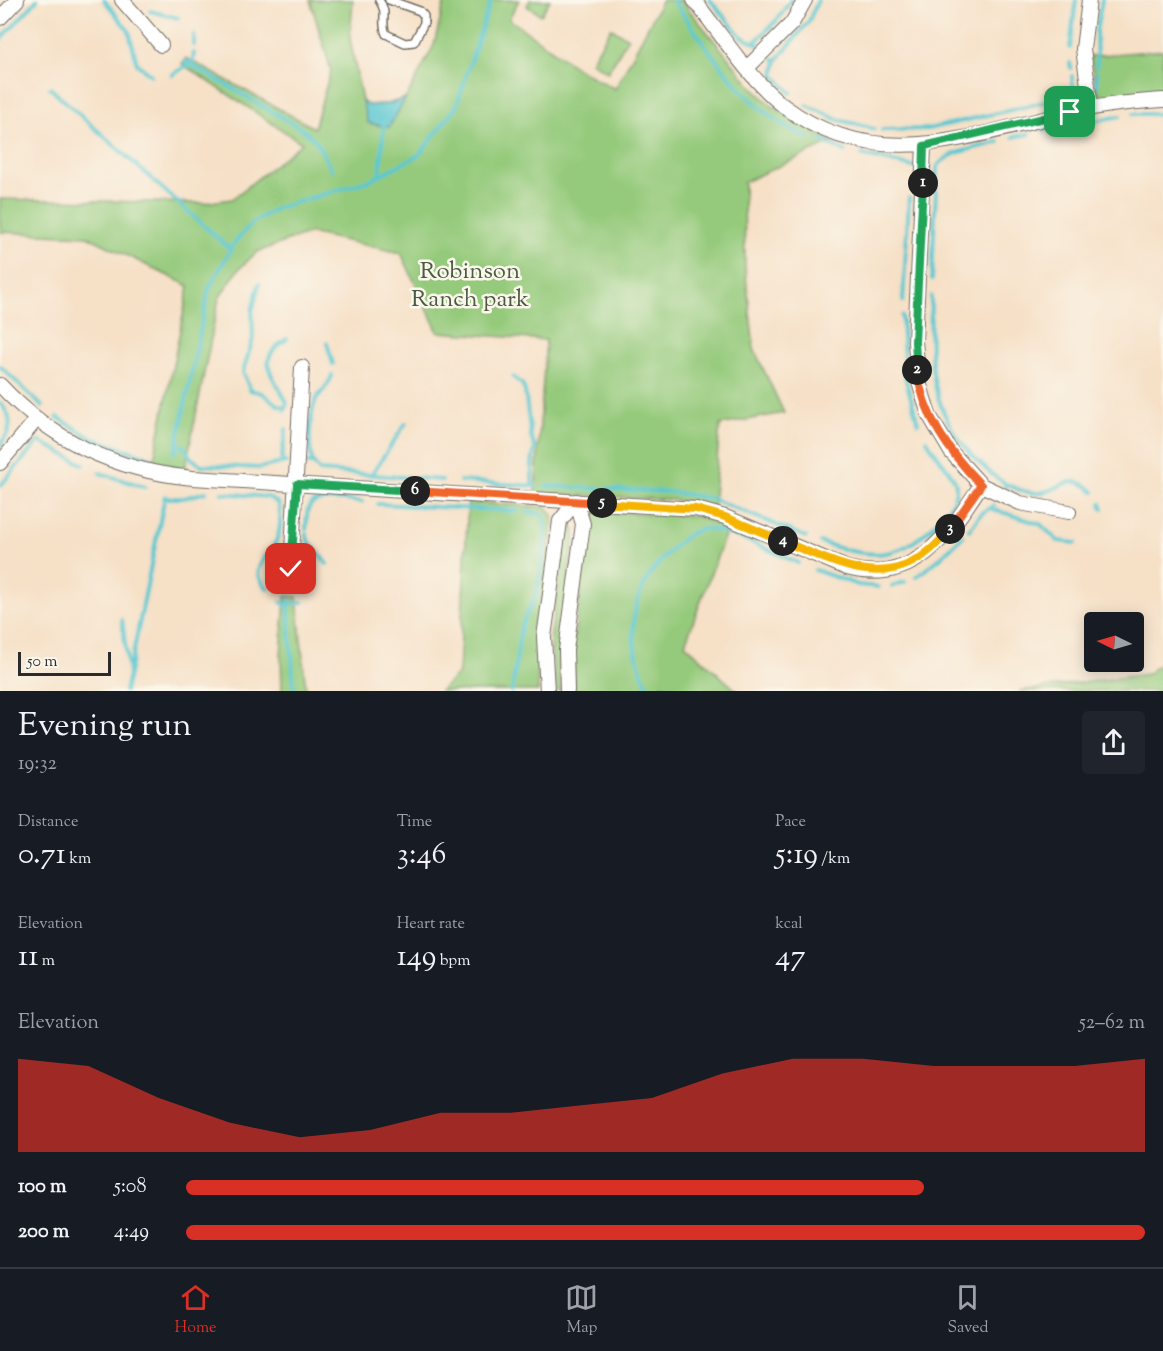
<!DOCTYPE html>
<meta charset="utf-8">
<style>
body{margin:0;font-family:"Sorts Mill Goudy",serif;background:#20242c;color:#f1f3f6;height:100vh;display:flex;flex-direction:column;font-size:22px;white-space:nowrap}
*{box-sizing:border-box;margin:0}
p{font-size:20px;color:#9ea1a6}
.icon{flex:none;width:33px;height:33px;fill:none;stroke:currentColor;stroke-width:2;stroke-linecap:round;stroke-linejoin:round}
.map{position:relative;height:691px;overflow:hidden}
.details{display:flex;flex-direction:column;background:#171b24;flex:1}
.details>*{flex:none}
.needle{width:39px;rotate:275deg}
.tools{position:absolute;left:1084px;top:612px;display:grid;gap:12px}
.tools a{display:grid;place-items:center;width:60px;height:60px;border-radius:6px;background:#171b24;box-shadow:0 3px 15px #0003;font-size:30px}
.scale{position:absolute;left:18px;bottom:15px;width:93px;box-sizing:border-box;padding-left:6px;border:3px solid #2b2b2b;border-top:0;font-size:16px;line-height:21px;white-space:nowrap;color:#2b2b2b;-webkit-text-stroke:4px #fbf7ec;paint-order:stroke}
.pin{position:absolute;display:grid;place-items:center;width:51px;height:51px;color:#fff;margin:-26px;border-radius:12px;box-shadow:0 3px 9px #0006}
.km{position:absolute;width:30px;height:30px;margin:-15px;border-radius:50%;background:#222;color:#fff;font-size:16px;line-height:30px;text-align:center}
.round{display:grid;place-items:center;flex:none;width:63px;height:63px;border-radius:6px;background:#20242c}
.summary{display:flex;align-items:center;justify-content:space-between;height:102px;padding:0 18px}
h1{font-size:33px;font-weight:600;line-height:45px}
.figures{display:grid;grid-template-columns:repeat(3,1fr);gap:9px;height:102px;padding:6px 18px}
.figures div{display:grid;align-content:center}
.figures b{font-size:30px;font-weight:600}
.figures small{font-size:16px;font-weight:400}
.figures p{font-size:16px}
.chart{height:168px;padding:12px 18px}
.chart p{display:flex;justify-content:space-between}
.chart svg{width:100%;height:108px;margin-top:6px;fill:#d93025;opacity:.7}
ul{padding:0 18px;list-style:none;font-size:20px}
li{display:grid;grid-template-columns:96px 72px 1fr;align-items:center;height:45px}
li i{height:15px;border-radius:8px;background:#d93025}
.menu{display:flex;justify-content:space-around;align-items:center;height:84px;border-top:2px solid #363941;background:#171b24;font-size:16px;color:#9ea1a6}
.menu a{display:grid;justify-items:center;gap:3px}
.menu .active{color:#d93025}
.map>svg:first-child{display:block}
.green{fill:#95ca7c;stroke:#607a54;stroke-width:1.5}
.water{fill:#5bc8d1;stroke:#437a7e;stroke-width:1.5}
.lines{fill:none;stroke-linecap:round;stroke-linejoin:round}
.stream{stroke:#5bc8d1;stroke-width:4}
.lane-casing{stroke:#726a61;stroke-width:10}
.street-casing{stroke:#726a61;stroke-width:16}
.lane{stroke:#fff;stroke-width:7}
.street{stroke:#fff;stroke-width:14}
.split-1-casing{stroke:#fff;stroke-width:12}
.split-2-casing{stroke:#fff;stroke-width:12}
.split-3-casing{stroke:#fff;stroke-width:12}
.split-4-casing{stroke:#fff;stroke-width:12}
.split-5-casing{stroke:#fff;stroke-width:12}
.split-6-casing{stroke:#fff;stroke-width:12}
.split-7-casing{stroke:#fff;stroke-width:12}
.split-1{stroke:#22a559;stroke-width:8}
.split-2{stroke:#22a559;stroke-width:8}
.split-3{stroke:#f0652b;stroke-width:8}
.split-4{stroke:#f5b400;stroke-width:8}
.split-5{stroke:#f5b400;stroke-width:8}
.split-6{stroke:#f0652b;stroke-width:8}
.split-7{stroke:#22a559;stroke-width:8}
.labels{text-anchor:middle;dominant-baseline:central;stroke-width:5;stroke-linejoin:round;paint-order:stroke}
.park-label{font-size:24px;fill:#4b5b43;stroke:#fbf7ec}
</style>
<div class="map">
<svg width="1163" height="691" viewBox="0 0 1163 691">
<rect width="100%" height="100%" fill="#fbf7ec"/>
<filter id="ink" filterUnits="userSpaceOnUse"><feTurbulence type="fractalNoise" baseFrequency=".0167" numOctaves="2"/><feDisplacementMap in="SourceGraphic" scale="12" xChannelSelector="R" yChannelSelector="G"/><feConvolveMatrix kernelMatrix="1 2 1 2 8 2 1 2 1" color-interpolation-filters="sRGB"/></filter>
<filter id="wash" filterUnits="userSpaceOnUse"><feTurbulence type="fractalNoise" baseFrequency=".008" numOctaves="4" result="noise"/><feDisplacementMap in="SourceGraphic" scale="24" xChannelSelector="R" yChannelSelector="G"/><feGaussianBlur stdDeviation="1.35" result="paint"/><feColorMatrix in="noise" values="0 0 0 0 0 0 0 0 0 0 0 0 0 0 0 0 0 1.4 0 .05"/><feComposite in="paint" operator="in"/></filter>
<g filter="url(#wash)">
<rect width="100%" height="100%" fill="#f6e0c6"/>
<path class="green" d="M310 0H353L350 39 362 101 367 105 388 104 406 98 434 45 445 0H519L509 19 580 70 615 89 662 0H681L753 88 772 106 833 142 744 182 745 267 754 349 784 413 720 425 713 507 674 500 535 493 546 340 438 332 401 253 310 233 257 252 238 270 219 298 185 470 153 464 189 286 87 236 0 232V199L204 203 232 199 302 143 182 64 186 58 314 128 331 70Z
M530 0H550L541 15 527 6Z
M611 28 628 38 608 72 591 62Z
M1163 50V95L1107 98 1097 93 1090 56Z
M468 502 547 507 554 517 537 641 538 691H440L459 673Z
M602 511 695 516 728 527 685 644 737 691H574L573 645 590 523 595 513Z
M570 527 574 529 575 533 560 646 561 691H557L550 641 565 534Z
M285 596 297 597 306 691H282L281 656Z
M1163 661V691H1020L1147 674Z"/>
<path class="water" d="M406 98 389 127 368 123 362 101 367 105 388 104Z
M662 685 683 691H653Z"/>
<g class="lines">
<path class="stream" d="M104 0 129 31 137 64 151 75
M673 0C710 52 747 113 809 138
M710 0 741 36 759 45
M150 11 178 18
M194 34V45
M0 40 37 0
M755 42 777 20 791 0
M1070 48 1076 0
M774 59 777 60 774 75 791 93
M777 60 809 21 818 0
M185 61 302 129 316 141 332 170
M1070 63 1071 68
M192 66 194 53
M1097 67 1096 32 1102 0
M172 75 189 64
M1072 76 1073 92
M1097 86V73
M50 88 230 249
M807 105 836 119 874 129
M1133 114H1163
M882 130 928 129 1049 101 1078 90
M1044 131 1120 116
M1013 137 1029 134
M820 140 845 151
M862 155 914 167
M380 175 384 123
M932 279 937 167C948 150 980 148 999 142
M259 284 252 311 253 339 243 372 250 390 262 393 279 406 286 407
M931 296C930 357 927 406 971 454 981 465 992 476 1006 484
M903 301 909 198
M902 316 905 377 918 423
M327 343 333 364
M0 366 42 406
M513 377 522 384 525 391 531 437 535 448 532 462V485
M0 403C14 418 12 429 0 445
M285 410 287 403C277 379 251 361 287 339
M57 417 91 438 151 458
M177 443 185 448 191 458 201 465 259 468 286 462
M175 453 209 288 235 242 252 223 277 208 368 181 419 155 456 107 491 0
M281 463 286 429
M307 463H313L320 471 442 480
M313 463C308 447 309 419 315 402 319 392 329 387 332 375
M100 473 145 487
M372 474 406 423
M460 481 536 486
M0 486 39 441 84 465
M546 486 670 492 710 498 806 537
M1005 486 1006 484C1015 488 1027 494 1038 493 1060 492 1070 469 1094 492
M222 493 268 497 278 503C281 512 281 526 278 536 272 557 244 566 268 589
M164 498H184L206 492
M1101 503 1103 509
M378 504 518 511
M989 508 1040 524 1058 541 1076 543
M306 529C307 523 306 516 308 510 312 493 349 501 362 502
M969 530 981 514 994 505
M306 534 308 540 327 564
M820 542C871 559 901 563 940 518 948 508 957 500 956 486 956 476 933 453 927 440
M815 570 858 585 878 587
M916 577 938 560 963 536
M892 586 905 582
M288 599 294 691
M281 602 285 605 302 602
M122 620 129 674 125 691
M129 674 165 496
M512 691 521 626 535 597 541 571 546 530 543 514 528 512
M650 691C623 638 628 590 672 549 681 541 690 531 703 529 724 527 777 554 798 563"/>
</g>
</g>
<g filter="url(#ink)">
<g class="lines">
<g class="lane-casing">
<path id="lane" d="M379 0C389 14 380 20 386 34L405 43 414 42 424 23V16L420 11 389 0"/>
</g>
<g class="street-casing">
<path id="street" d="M122 0 161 45
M694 0C722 35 749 79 785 107 877 175 970 135 1069 113 1100 105 1131 102 1163 100
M1089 0 1083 49 1091 108
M0 18 17 0
M748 67 792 23 805 0
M924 146 915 342 919 382 929 415 951 452 981 485 1020 503 1069 512
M0 385C52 441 117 471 193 478L696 509 725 517 847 568C915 586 948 535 981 485
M0 463 36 420
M291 569 302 367
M547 691 544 637 554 565 560 521 576 501
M567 691 566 650 583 524 576 501"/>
</g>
<use href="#lane" class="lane"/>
<use href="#street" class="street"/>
</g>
</g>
<g class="lines" filter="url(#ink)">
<g class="split-1-casing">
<path id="split-1" d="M923 183 924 146 1070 112"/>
</g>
<g class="split-2-casing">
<path id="split-2" d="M917 370 915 342 923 183"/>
</g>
<g class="split-3-casing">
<path id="split-3" d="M917 370C923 416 949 452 981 485L950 529"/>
</g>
<g class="split-4-casing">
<path id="split-4" d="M783 541C849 569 897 596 950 529"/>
</g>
<g class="split-5-casing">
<path id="split-5" d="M602 503 696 509 725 517 783 541"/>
</g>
<g class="split-6-casing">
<path id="split-6" d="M415 491 602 503"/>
</g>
<g class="split-7-casing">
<path id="split-7" d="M291 569 297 484 415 491"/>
</g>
<use href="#split-1" class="split-1"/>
<use href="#split-2" class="split-2"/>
<use href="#split-3" class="split-3"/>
<use href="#split-4" class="split-4"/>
<use href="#split-5" class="split-5"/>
<use href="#split-6" class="split-6"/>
<use href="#split-7" class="split-7"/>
</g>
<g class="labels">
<g class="park-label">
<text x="470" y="272">Robinson<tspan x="470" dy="28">Ranch park</tspan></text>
</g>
</g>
</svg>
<div class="tools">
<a><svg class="needle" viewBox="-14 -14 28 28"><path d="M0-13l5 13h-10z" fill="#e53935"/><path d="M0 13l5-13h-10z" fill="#9ea1a6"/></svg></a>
</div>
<div class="scale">50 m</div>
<div class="pin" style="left:1070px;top:112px;background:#1e9e55"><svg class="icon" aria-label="arrive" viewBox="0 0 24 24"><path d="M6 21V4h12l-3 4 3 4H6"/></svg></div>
<div class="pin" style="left:291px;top:569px;background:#d93025"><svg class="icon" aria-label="check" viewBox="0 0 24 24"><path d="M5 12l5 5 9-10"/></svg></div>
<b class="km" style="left:923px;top:183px">1</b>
<b class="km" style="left:917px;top:370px">2</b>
<b class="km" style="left:950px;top:529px">3</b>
<b class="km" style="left:783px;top:541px">4</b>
<b class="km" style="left:602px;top:503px">5</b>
<b class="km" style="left:415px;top:491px">6</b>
</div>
<section class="details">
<div class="summary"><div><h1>Evening run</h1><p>19:32</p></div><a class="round"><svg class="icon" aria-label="share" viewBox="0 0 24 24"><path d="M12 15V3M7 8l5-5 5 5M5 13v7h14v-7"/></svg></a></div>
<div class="figures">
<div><p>Distance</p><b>0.71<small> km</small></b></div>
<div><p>Time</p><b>3:46</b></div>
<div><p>Pace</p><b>5:19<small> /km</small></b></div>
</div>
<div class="figures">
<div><p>Elevation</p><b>11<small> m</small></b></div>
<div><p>Heart rate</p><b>149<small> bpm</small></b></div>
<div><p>kcal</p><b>47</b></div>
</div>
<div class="chart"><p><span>Elevation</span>52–62 m</p>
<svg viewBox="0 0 160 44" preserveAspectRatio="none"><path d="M0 44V6L10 9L20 22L30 32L40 38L50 35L60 28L70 28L80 25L90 22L100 12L110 6L120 6L130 9L140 9L150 9L160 6V44z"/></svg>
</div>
<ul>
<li><b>100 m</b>5:08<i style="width:77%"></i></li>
<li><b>200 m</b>4:49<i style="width:100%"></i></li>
</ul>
</section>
<nav class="menu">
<a class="active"><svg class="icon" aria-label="home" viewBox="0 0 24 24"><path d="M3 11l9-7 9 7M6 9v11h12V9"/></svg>Home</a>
<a><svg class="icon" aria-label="map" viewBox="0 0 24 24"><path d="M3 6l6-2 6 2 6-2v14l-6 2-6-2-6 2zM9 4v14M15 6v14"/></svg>Map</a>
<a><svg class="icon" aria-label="saved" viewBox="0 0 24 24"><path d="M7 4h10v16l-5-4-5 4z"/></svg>Saved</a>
</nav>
